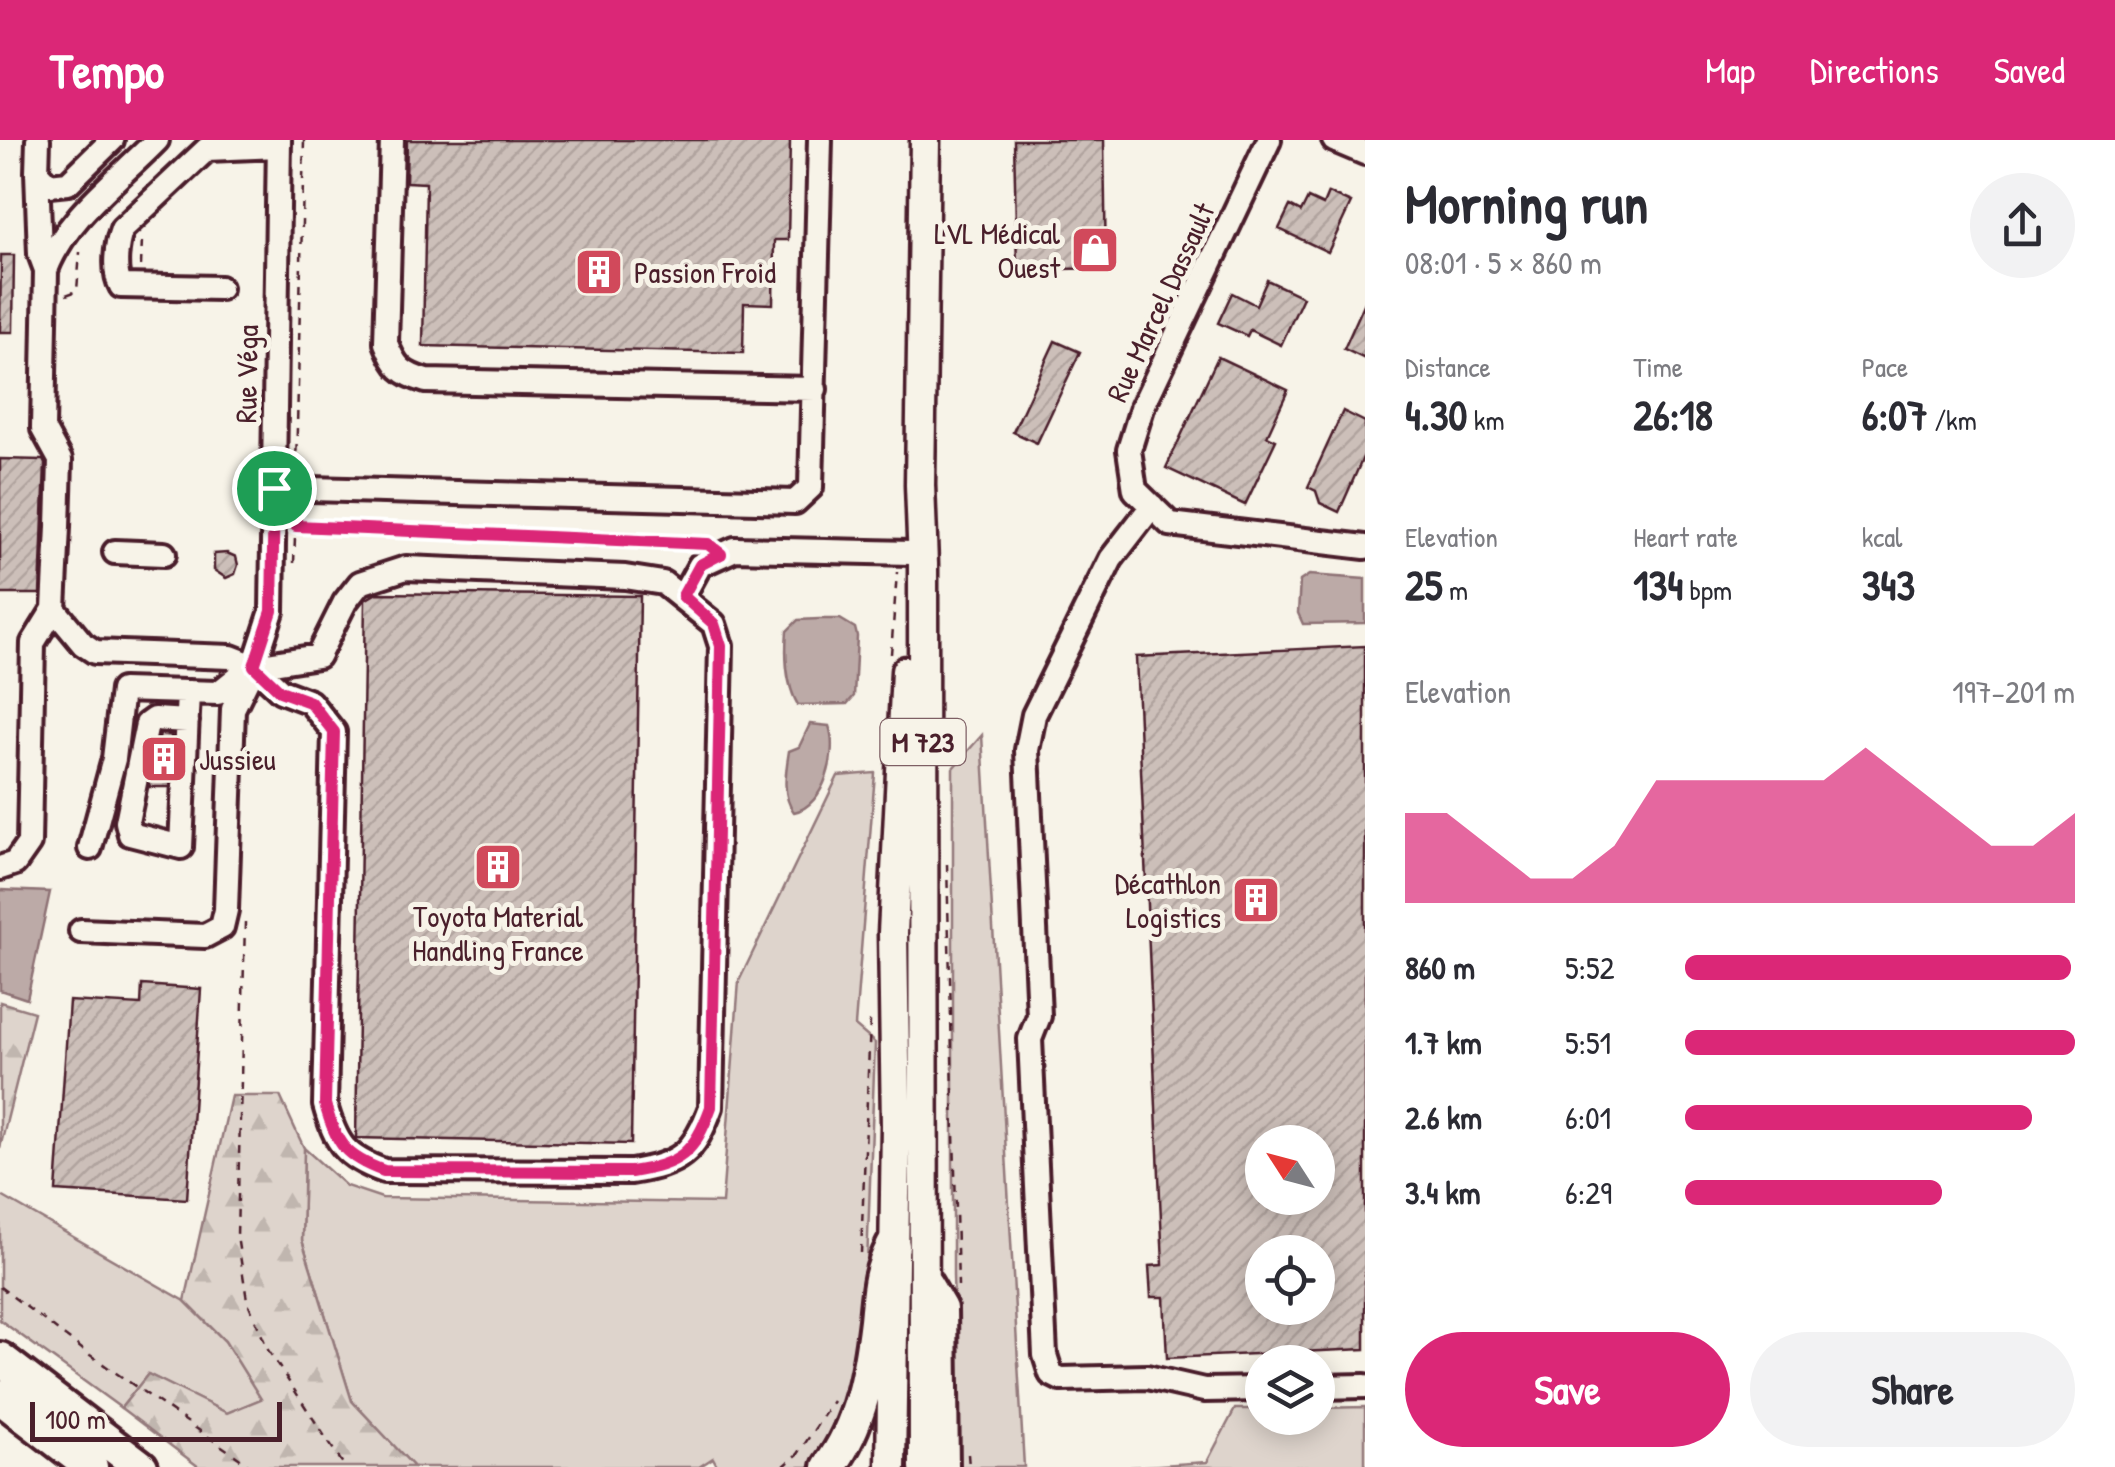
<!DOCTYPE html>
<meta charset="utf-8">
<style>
body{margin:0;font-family:"Patrick Hand",sans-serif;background:#f2f2f3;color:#2b2b33;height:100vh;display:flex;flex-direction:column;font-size:38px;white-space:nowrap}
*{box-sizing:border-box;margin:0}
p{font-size:32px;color:#7c7c81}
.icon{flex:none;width:55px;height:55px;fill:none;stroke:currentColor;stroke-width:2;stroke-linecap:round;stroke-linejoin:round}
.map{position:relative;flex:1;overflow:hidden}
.side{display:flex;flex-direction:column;background:#fff;width:750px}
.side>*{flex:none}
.needle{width:65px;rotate:306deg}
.fabs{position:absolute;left:1245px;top:985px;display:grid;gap:20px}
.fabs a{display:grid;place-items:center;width:90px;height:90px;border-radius:50%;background:#fff;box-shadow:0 5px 25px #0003;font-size:50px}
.scale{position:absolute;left:30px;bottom:25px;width:252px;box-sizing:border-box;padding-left:10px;border:5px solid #4a1f2b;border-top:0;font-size:28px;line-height:35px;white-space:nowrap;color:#4a1f2b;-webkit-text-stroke:8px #f7f3e8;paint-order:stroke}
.pin{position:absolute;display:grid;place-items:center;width:85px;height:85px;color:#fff;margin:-42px;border:5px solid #fff;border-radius:50%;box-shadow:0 2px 10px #0007}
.round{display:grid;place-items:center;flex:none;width:105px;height:105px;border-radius:52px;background:#f2f2f3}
.headline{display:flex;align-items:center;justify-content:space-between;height:170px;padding:0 40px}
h1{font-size:55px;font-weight:800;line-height:75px}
.stats{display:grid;grid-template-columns:repeat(3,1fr);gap:15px;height:170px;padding:10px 40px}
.stats div{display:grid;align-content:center}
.stats b{font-size:42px;font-weight:800}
.stats small{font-size:28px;font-weight:400}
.stats p{font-size:28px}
.chart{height:280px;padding:20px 40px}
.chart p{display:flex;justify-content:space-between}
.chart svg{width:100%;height:180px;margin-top:10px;fill:#db2777;opacity:.7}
.primary-button{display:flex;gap:20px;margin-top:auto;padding:20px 40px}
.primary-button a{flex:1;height:115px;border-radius:60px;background:#db2777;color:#fff;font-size:40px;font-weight:800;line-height:115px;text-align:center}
.primary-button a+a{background:#f2f2f3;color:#2b2b33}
ul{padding:0 40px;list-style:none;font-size:32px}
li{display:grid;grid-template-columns:160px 120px 1fr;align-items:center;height:75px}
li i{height:25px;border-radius:12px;background:#db2777}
header{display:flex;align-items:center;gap:60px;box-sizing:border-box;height:140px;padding:0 50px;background:#db2777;color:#fff}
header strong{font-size:48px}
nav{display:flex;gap:55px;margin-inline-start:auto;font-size:35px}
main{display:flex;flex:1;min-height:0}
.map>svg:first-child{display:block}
.green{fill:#ded4cc;stroke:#947a7c;stroke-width:2.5}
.forest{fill:url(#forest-firs);stroke:#947a7c;stroke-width:2.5}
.water{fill:#bcaaa7;stroke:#8e7275;stroke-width:2.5}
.building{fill:url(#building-hatch);stroke:#4a1f2b;stroke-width:2.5;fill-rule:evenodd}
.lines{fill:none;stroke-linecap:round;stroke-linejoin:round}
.minor-casing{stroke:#4a1f2b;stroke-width:30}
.major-casing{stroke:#4a1f2b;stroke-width:35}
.highway-casing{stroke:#4a1f2b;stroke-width:40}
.path{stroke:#4a1f2b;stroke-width:2.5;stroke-dasharray:8 8;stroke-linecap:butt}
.minor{stroke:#f7f3e8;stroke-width:22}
.major{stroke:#f7f3e8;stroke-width:28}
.highway{stroke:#f7f3e8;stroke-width:32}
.route-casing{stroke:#fff;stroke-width:20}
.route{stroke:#db2777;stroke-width:12}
.labels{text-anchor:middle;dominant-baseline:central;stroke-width:10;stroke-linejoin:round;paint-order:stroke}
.shield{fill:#f7f3e8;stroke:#7e5f64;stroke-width:2.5}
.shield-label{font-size:28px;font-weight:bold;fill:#4a1f2b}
.poi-label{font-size:30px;fill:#4a1f2b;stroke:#f7f3e8;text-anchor:end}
.street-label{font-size:30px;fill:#4a1f2b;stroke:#f7f3e8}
</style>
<header>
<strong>Tempo</strong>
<nav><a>Map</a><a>Directions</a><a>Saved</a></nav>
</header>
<main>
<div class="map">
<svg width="1365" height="1327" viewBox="0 0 1365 1327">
<defs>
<pattern id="forest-firs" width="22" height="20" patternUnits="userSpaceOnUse" patternTransform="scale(2.5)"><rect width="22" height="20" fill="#ded4cc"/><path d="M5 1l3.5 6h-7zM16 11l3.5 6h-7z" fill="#c0b6af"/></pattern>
<pattern id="building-hatch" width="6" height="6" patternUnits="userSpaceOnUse" patternTransform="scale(2.5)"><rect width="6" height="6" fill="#ccbfb9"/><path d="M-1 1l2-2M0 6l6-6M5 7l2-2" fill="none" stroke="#b1a49f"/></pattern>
</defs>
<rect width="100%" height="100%" fill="#f7f3e8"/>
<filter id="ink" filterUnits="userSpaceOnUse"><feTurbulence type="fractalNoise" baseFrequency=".01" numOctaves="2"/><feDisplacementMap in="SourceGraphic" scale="20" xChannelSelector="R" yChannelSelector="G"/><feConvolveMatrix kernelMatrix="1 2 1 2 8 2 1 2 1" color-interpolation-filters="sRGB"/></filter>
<g filter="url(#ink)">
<path class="green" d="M982 595 1024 1327H959L953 1135V628Z
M875 633 855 886 875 903 867 1125 860 1206 834 1289 810 1327H718L713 1318 699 1327H414L352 1261 302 1100 304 1008 346 1046 382 1058 722 1063 739 841 838 636Z
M0 1055 185 1161 225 1201 262 1259 227 1273 148 1234 121 1268 0 1180Z
M1365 1267V1327H1130L1207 1322 1235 1269H1262V1278H1318V1268Z"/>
<path class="forest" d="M0 862 34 872 0 1008Z
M231 956H280L304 1008 302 1100 352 1261 414 1327H199L121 1268 148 1234 227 1273 261 1259 225 1201 185 1161Z"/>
<path class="water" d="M1309 435 1365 439V483L1303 484 1298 473 1300 441Z
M819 479H840L855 488 857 496 854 556 847 564 798 565C786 545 785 514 787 491L798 480Z
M810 584 829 586C838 612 825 666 794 672 781 656 786 630 789 611L799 607Z
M0 750 50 752 27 859 0 850Z"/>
<path class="building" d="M407 0H790L788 100H774L773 164 744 163 743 213 423 206 426 43 406 42Z
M1014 0H1104L1106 128 1017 130Z
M1328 53 1351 63 1328 112 1279 89 1290 66 1301 72 1308 58 1323 65Z
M1 115H14L13 192H0Z
M1267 140 1303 157 1281 205 1250 190 1247 196 1218 183 1232 153 1256 165Z
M1365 162V219L1344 209Z
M1055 201 1080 212 1037 303 1013 292Z
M1218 217 1288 250 1267 296 1276 300 1245 365 1166 328Z
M1343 271 1365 282V313L1339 372 1320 363 1316 351 1308 347Z
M0 319 43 320 45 324 40 454H0Z
M227 413 236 417 238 425 235 434 226 438 214 430V414Z
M377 453 640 456 631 1004 356 998 365 460Z
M1365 506V1209L1167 1218 1164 1157H1151L1149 1126 1163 1125 1136 517ZM1262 1002H1318V1058H1262ZM1262 1112H1318V1168H1262Z
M160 594 171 595 169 647H149Z
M142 845 201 849 187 1059 56 1051 69 861 141 865Z"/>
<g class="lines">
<g class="minor-casing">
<path id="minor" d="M38 0 37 32 49 45 68 43 112 0
M392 0 386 203C395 227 402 234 426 241L815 249
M1269 0 1142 268 1129 310 1135 350 1170 384 1365 407
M1334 0 1365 13
M37 32 40 114 46 130
M220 148 121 146C113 132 116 105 122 89L207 9 279 6
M274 348 795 362 811 347 820 0
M1152 366 1111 419 1034 575 1027 610 1039 876 1030 899 1045 1215 1051 1234 1061 1239 1147 1237 1204 1250 1262 1249
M115 412 164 414
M683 456 700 425 735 409 911 413
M54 469 83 504 95 512 231 517 254 526 281 551 310 562 334 592 325 965C336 1004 345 1017 384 1031L631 1032C680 1024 694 1014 711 967L721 506 714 484 663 443 625 437 406 428 360 443 345 462 318 516 254 526
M187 581 154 579 147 584 127 682 130 694 181 707 188 552
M90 708 114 619 122 550 218 553 249 528
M0 728 15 723 29 703 33 503 54 469 58 387 60 320 43 289 46 130C66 77 118 40 157 0
M81 791 205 796 222 787 226 770 233 569 254 526 272 471 279 0
M1318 1247 1365 1246"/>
</g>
<g class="major-casing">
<path id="major" d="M891 1327 896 985 893 793 906 531
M924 1327 923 424 920 345 925 0"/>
</g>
<g class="highway-casing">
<path id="highway" d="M926 1145 940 1169 942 1327
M0 1219 141 1327
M0 1257 91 1327
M829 1327C861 1285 870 1231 876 1180 879 1150 879 1133 893 1106"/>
</g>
<path class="path" d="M141 126 142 99
M66 155 77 151 80 112
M296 328 304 0
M297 386 694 404
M294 423 296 371
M891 514 897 432
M947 724 958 1146
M245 782 237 1096 247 1160 268 1210 345 1327
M861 1113 870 881
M0 1147 90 1215 252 1327
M968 1314 969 1327
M783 1327 798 1314 833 1261"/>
<use href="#minor" class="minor"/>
<use href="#major" class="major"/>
<use href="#highway" class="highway"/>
</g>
</g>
<g class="lines" filter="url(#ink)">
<g class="route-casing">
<path id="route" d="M274 348H296V386L708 404 721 414 700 425 683 456 714 484 721 506 711 967C694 1014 680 1024 631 1032L384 1031C345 1017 336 1004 325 964L334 592 310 562 280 551 254 526 272 471Z"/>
</g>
<use href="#route" class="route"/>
</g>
<defs>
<g id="shop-square" transform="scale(2.5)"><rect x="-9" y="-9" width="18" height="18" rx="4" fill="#d1495b" stroke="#f7f3e8"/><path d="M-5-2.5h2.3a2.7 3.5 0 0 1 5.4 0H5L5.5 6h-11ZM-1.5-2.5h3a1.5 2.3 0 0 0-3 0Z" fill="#fff"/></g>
<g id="building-square" transform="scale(2.5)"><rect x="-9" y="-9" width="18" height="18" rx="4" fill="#d1495b" stroke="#f7f3e8"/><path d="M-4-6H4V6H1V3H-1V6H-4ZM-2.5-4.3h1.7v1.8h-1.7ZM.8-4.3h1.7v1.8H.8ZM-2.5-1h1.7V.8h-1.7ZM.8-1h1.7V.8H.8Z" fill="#fff"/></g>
</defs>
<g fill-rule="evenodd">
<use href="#shop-square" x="1095" y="110"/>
<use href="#building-square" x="599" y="132"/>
<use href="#building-square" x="164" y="619"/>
<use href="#building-square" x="498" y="727"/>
<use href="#building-square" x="1256" y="760"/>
</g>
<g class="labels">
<rect class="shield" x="880.5" y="579" width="85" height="46" rx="8"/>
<g class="shield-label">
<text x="923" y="602">M 723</text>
</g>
<g class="poi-label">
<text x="1060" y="93">LVL Médical<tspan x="1060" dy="34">Ouest</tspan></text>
<text x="634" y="132" text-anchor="start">Passion Froid</text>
<text x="199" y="619" text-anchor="start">Jussieu</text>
<text x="1221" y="743">Décathlon<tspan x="1221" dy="34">Logistics</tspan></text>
<text x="498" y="776" text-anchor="middle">Toyota Material<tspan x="498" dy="34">Handling France</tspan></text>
</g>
<g class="street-label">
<text transform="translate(1160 162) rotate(-65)">Rue Marcel Dassault</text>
<text transform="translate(246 234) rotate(-89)">Rue Véga</text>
</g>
</g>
</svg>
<div class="fabs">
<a><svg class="needle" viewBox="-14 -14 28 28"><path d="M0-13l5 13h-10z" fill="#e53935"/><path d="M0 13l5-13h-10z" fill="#7c7c81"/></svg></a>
<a><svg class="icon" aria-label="locate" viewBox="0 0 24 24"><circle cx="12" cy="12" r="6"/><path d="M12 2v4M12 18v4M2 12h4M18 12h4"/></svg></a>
<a><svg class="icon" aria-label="layers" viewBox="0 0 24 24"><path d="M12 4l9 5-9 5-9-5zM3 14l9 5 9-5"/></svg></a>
</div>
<div class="scale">100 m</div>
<div class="pin" style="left:274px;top:348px;background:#1e9e55"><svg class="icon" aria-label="arrive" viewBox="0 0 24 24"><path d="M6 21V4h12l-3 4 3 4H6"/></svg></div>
</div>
<section class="side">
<div class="headline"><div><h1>Morning run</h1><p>08:01 · 5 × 860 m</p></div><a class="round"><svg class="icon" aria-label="share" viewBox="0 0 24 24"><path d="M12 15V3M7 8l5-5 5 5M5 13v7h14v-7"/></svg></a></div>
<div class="stats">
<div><p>Distance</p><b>4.30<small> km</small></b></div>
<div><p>Time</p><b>26:18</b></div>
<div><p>Pace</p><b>6:07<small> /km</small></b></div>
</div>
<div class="stats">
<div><p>Elevation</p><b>25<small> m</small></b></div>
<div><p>Heart rate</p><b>134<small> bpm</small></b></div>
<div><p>kcal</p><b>343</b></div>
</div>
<div class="chart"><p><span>Elevation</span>197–201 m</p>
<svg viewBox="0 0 160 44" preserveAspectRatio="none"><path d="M0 44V22L10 22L20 30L30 38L40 38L50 30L60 14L70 14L80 14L90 14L100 14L110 6L120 14L130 22L140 30L150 30L160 22V44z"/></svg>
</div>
<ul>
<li><b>860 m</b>5:52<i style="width:99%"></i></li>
<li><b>1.7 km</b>5:51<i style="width:100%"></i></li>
<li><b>2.6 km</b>6:01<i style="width:89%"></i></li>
<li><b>3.4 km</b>6:29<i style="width:66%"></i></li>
</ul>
<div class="primary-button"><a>Save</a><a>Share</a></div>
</section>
</main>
